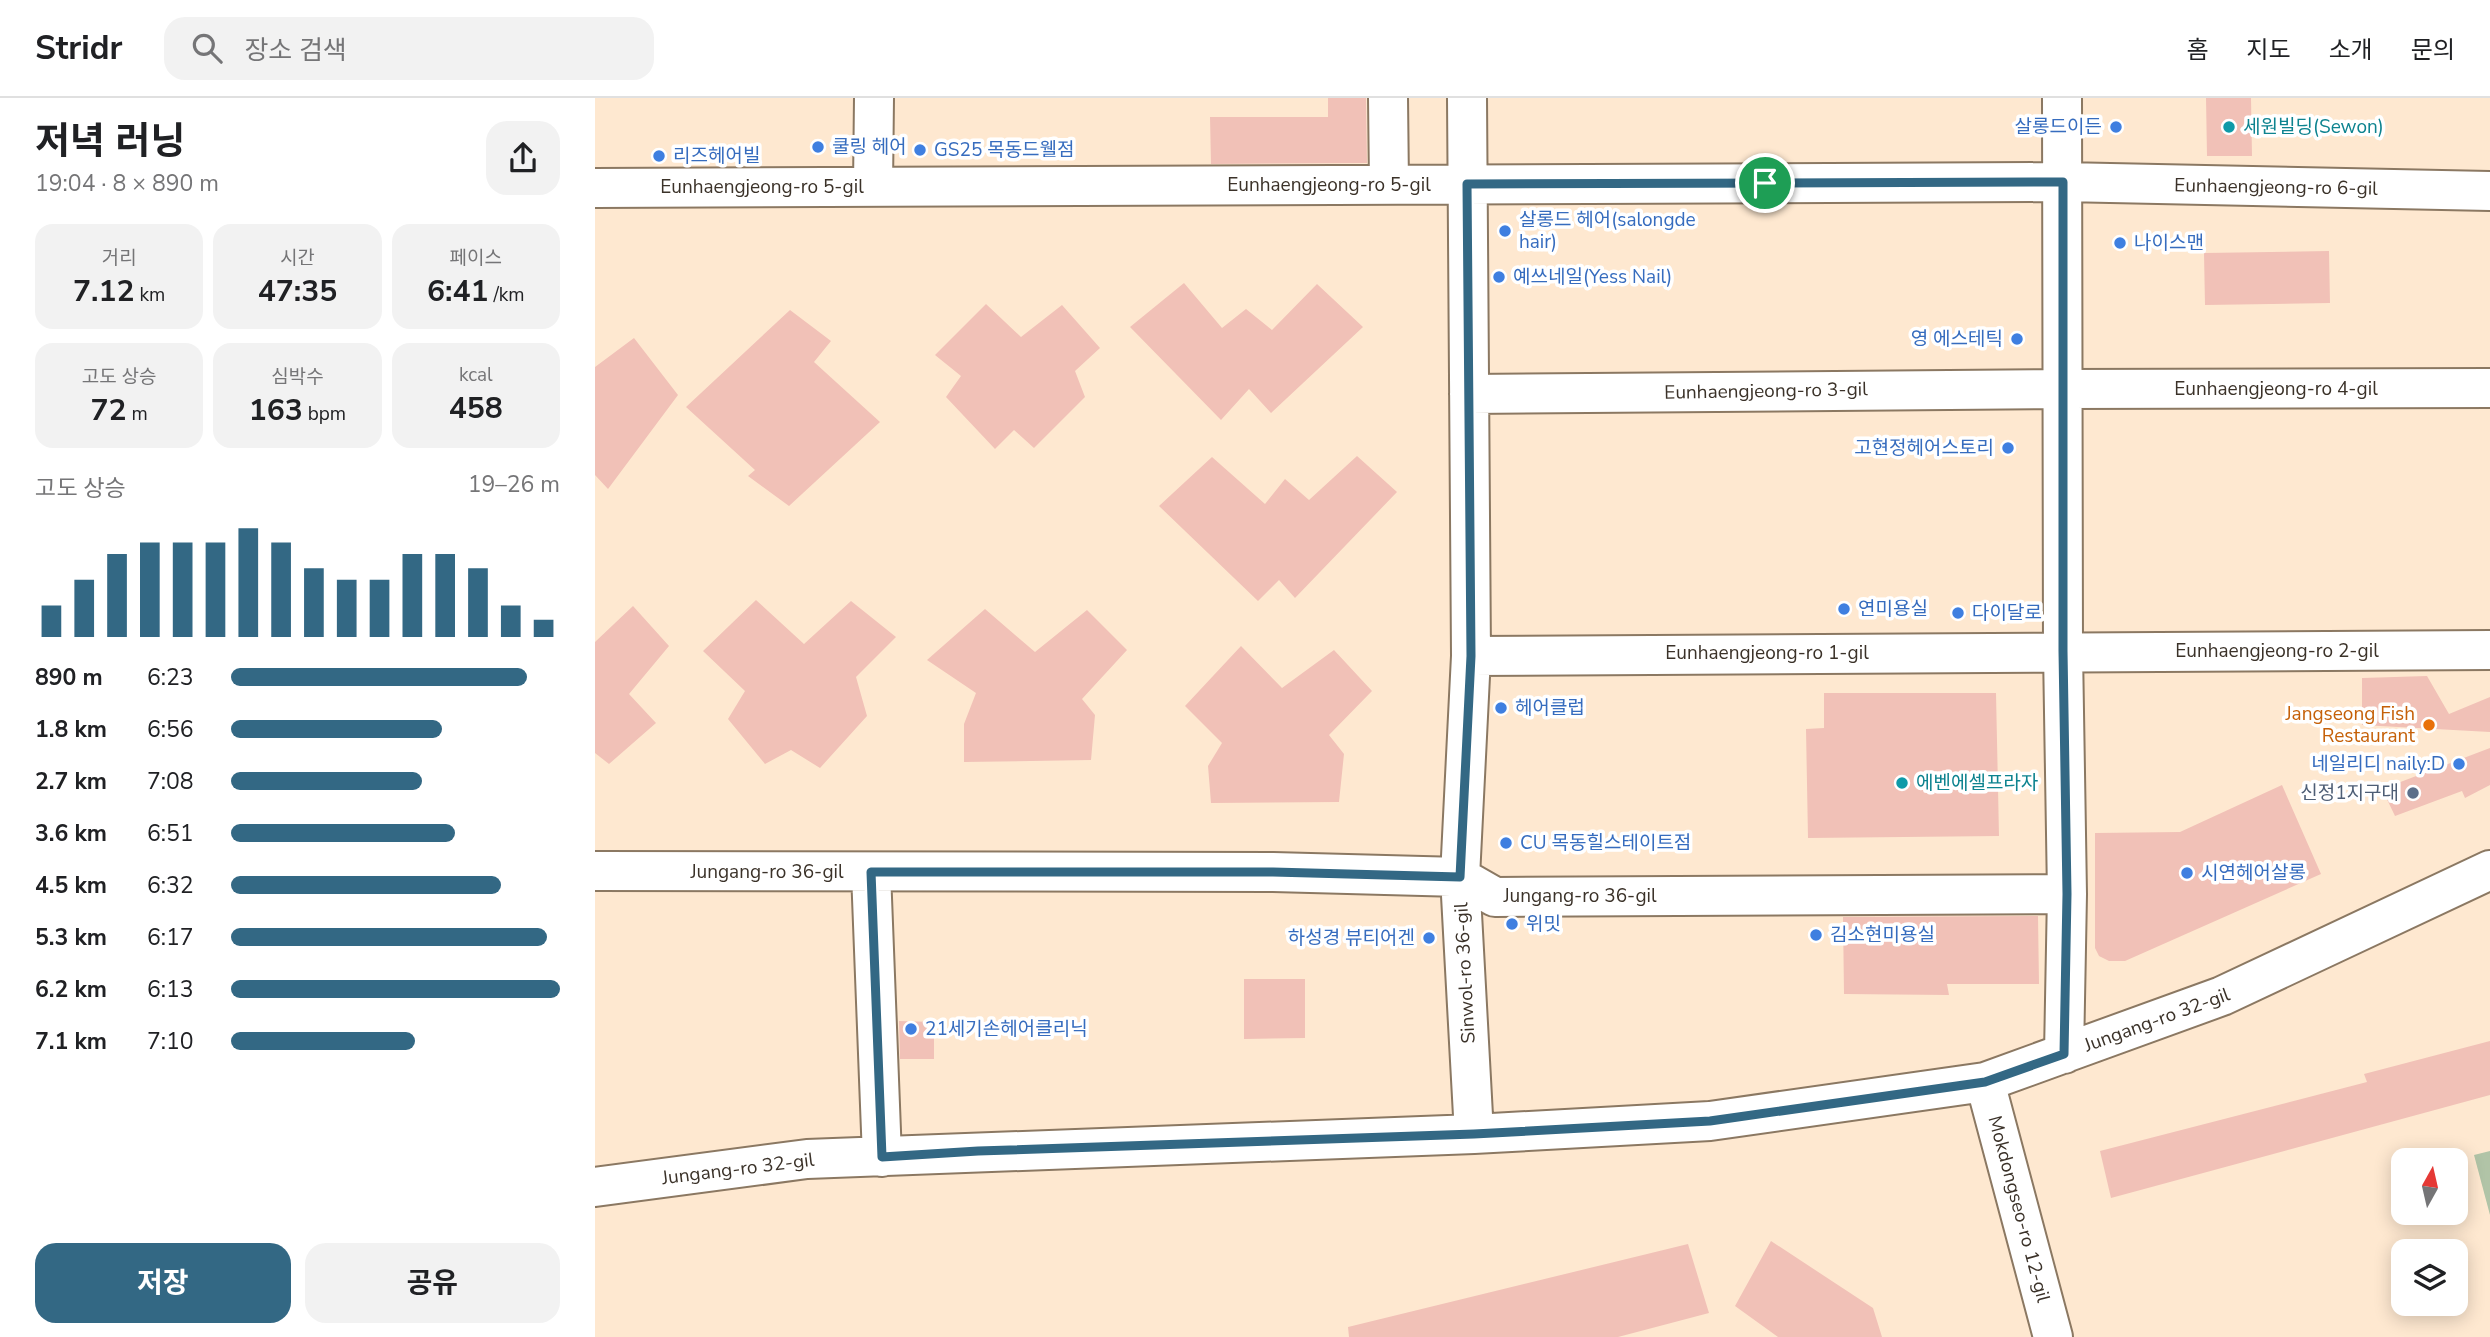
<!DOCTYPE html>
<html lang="ko">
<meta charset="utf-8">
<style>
body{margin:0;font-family:"Nunito Sans","Noto Sans KR",sans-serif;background:#f2f2f2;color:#202124;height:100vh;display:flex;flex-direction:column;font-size:26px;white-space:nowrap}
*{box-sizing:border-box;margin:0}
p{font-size:23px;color:#757577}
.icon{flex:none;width:38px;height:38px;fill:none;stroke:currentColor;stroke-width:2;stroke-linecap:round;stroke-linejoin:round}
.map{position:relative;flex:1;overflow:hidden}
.sheet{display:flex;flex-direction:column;background:#fff;width:595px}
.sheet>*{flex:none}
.needle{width:46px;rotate:8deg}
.fabs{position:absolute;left:1796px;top:1050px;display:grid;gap:14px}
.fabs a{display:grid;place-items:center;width:77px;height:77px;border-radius:14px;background:#fff;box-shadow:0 4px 18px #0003;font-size:35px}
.pin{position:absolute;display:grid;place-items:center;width:60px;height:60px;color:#fff;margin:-30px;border:4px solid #fff;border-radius:50%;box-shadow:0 2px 7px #0007}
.round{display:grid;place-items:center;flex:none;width:74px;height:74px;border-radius:21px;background:#f2f2f2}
.overview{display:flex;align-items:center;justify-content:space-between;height:119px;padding:0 35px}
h1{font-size:38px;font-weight:700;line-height:52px}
.figures{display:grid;grid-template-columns:repeat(3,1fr);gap:10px;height:119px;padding:7px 35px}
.figures div{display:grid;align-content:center;border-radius:18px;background:#f2f2f2;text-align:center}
.figures b{font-size:30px;font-weight:700}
.figures small{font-size:19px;font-weight:400}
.figures p{font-size:19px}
.chart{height:196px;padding:14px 35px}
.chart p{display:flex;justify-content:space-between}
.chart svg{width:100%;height:126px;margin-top:7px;stroke:#336884;stroke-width:6}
.cta{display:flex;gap:14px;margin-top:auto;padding:14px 35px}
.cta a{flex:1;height:80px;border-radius:21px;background:#336884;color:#fff;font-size:28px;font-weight:700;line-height:80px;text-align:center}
.cta a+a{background:#f2f2f2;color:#202124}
ul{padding:0 35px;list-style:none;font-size:23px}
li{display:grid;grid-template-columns:112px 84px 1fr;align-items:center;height:52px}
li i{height:18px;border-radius:9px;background:#336884}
header{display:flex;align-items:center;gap:42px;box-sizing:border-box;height:98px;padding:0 35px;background:#fff;border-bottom:2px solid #e0e0e0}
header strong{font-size:33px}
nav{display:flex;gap:38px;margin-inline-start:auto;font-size:24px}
.search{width:490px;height:63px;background:#f2f2f2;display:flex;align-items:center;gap:18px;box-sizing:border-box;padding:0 24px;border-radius:21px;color:#757577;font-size:26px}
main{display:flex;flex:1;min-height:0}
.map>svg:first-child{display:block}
.green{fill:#b1c4a7}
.building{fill:#f1c1b7}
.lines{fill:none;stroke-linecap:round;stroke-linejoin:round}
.minor-casing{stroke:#8b7862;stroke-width:42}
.minor{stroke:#fff;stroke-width:38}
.route-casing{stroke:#fff;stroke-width:14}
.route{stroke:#336884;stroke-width:9}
.shop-dot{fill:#3f7fe0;stroke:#fff;stroke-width:2.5}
.culture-dot{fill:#0f9aa8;stroke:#fff;stroke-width:2.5}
.food-dot{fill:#e8710a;stroke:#fff;stroke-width:2.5}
.service-dot{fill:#5c6f8a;stroke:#fff;stroke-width:2.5}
.labels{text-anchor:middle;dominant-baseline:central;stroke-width:7;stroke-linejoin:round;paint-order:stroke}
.shop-label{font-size:19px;fill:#366cbe;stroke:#fff;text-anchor:start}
.culture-label{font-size:19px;fill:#0d838f;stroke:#fff;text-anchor:start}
.street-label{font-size:19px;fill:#3b3229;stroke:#fff}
.food-label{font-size:19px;fill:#c56008;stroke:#fff;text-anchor:end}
.service-label{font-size:19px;fill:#4e5e75;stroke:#fff;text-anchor:end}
</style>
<header>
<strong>Stridr</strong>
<div class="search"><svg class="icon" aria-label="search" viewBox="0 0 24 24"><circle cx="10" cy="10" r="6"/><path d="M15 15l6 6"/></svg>장소 검색</div>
<nav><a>홈</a><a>지도</a><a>소개</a><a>문의</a></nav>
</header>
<main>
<section class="sheet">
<div class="overview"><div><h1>저녁 러닝</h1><p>19:04 · 8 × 890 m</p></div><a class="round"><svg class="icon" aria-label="share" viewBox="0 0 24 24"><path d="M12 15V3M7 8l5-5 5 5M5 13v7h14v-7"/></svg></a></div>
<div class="figures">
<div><p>거리</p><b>7.12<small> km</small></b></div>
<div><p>시간</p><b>47:35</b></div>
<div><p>페이스</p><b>6:41<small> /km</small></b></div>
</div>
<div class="figures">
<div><p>고도 상승</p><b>72<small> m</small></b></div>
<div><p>심박수</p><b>163<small> bpm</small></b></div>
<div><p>kcal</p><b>458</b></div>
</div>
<div class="chart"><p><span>고도 상승</span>19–26 m</p>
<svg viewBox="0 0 160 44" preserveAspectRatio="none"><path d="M5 44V33M15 44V24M25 44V15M35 44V11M45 44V11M55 44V11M65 44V6M75 44V11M85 44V20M95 44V24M105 44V24M115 44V15M125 44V15M135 44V20M145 44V33M155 44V38"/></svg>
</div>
<ul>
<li><b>890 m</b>6:23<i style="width:90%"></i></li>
<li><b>1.8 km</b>6:56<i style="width:64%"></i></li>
<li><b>2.7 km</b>7:08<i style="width:58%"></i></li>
<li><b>3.6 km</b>6:51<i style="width:68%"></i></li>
<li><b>4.5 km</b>6:32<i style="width:82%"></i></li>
<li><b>5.3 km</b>6:17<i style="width:96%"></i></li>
<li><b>6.2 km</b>6:13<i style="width:100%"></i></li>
<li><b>7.1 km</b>7:10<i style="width:56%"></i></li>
</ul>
<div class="cta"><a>저장</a><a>공유</a></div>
</section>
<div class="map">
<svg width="1895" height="1239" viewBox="0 0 1895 1239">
<rect width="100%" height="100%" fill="#fee8d0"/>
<path class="green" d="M1895 1053V1117L1879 1057Z"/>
<path class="building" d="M733 0H771L772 65 616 66 615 19H733Z
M1611 0H1656L1657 58H1612Z
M1734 153 1735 205 1610 207 1609 155Z
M589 185 627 230 651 211 677 232 722 186 768 229 676 315 654 291 626 322 535 229Z
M391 206 426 239 467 207 505 250 480 273 490 299 439 350 419 332 400 351 351 299 366 278 340 257Z
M195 212 236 243 219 264 285 324 194 408 153 378 160 372 91 309Z
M39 240 83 297 13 391 0 377V269Z
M762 358 802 394 700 500 684 482 663 503 564 408 617 359 670 406 690 381 714 402Z
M161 502 209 546 256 503 301 539 261 579 272 618 225 670 196 652 170 666 133 621 150 593 108 553Z
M38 508 74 548 34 596 61 625 14 666 0 655V544Z
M390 511 440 554 492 512 532 552 487 601 500 617 496 662 369 664V626L381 595 332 562Z
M646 548 687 590 739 552 777 593 734 637 749 656 744 704 616 705 613 668 627 645 590 608Z
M1832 578 1854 616 1895 599V634L1767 627V580Z
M1229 595H1401L1404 738 1213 740 1211 631 1229 630Z
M1895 650V687L1870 700 1867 693 1800 718 1787 691Z
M1687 687 1726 776 1530 863H1514L1504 858 1500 850V735L1585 734Z
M1443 818 1444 886H1352L1354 897 1249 896 1248 819Z
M649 881H710V940L649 941Z
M304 923 339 924V961H305Z
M1895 943V997L1516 1100 1505 1053 1772 984 1769 976Z
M1176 1143 1278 1210 1287 1239H1183L1140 1208Z
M1093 1146 1114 1215 1023 1239H754L753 1229Z"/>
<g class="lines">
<g class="minor-casing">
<path id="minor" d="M793 0 794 86
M872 0 876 558 865 779 879 1036
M1467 0 1468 553 1472 796 1469 956
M278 88 279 0
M0 90 1468 84 1895 93
M874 296 1468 291 1895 290
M876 558 1895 552
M0 773 678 774 865 779 900 799 1472 796
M276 774 287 1059
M1390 984 1458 1239
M0 1089 212 1061 879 1036 1115 1023 1390 984 1627 898 1895 772"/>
</g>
<use href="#minor" class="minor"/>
</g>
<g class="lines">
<g class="route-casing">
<path id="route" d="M1468 84V553L1472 796 1469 956 1390 984 1115 1023 879 1036 383 1053 287 1059 276 774H678L865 779 876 558 872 86Z"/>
</g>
<use href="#route" class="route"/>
</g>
<g class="shop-dot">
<circle cx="1521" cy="29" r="7"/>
<circle cx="223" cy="49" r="7"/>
<circle cx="325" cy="52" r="7"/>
<circle cx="64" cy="58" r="7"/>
<circle cx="910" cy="133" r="7"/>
<circle cx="1525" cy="145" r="7"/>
<circle cx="904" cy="179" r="7"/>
<circle cx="1422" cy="241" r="7"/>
<circle cx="1413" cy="350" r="7"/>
<circle cx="1249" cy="511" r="7"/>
<circle cx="1363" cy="515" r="7"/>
<circle cx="906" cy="610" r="7"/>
<circle cx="1864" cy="666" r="7"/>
<circle cx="911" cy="745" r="7"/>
<circle cx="1592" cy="775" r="7"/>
<circle cx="917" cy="826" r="7"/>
<circle cx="1221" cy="837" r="7"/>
<circle cx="834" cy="840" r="7"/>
<circle cx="316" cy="931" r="7"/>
</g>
<g class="culture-dot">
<circle cx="1634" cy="29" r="7"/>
<circle cx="1307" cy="685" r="7"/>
</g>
<circle class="food-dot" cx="1834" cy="627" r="7"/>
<circle class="service-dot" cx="1818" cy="695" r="7"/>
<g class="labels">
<g class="shop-label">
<text x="1507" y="29" text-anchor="end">살롱드이든</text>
<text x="237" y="49">쿨링 헤어</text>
<text x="339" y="52">GS25 목동드웰점</text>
<text x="78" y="58">리즈헤어빌</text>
<text x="924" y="122">살롱드 헤어(salongde<tspan x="924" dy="22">hair)</tspan></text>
<text x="1539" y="145">나이스맨</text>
<text x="918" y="179">예쓰네일(Yess Nail)</text>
<text x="1408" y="241" text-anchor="end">영 에스테틱</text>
<text x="1399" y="350" text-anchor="end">고현정헤어스토리</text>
<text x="1263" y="511">연미용실</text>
<text x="1377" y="515">다이달로</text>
<text x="920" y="610">헤어클럽</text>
<text x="1850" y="666" text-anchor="end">네일리디 naily:D</text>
<text x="925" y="745">CU 목동힐스테이트점</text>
<text x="1606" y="775">시연헤어살롱</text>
<text x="931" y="826">위밋</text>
<text x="1235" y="837">김소현미용실</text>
<text x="820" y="840" text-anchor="end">하성경 뷰티어겐</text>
<text x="330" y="931">21세기손헤어클리닉</text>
</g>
<g class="culture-label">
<text x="1648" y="29">세원빌딩(Sewon)</text>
<text x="1321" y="685">에벤에셀프라자</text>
</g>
<g class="street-label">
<text x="734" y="87">Eunhaengjeong-ro 5-gil</text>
<text x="167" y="89">Eunhaengjeong-ro 5-gil</text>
<text transform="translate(1681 89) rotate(1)">Eunhaengjeong-ro 6-gil</text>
<text x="1681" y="291">Eunhaengjeong-ro 4-gil</text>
<text transform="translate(1171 293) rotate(-1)">Eunhaengjeong-ro 3-gil</text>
<text x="1682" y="553">Eunhaengjeong-ro 2-gil</text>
<text x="1172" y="555">Eunhaengjeong-ro 1-gil</text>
<text x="172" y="774">Jungang-ro 36-gil</text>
<text x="985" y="798">Jungang-ro 36-gil</text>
<text transform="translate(870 875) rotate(-93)">Sinwol-ro 36-gil</text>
<text transform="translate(1562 922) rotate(-20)">Jungang-ro 32-gil</text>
<text transform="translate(143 1071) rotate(-7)">Jungang-ro 32-gil</text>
<text transform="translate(1424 1111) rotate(75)">Mokdongseo-ro 12-gil</text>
</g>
<g class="food-label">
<text x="1820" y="616">Jangseong Fish<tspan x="1820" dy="22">Restaurant</tspan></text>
</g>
<g class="service-label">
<text x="1804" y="695">신정1지구대</text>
</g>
</g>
</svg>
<div class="fabs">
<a><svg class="needle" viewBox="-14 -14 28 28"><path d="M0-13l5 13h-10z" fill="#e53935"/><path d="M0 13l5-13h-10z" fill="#757577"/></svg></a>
<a><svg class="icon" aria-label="layers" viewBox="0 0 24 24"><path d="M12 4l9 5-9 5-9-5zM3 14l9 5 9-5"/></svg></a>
</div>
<div class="pin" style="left:1170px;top:85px;background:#1e9e55"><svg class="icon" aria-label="arrive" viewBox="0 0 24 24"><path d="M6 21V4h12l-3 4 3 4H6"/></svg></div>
</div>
</main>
